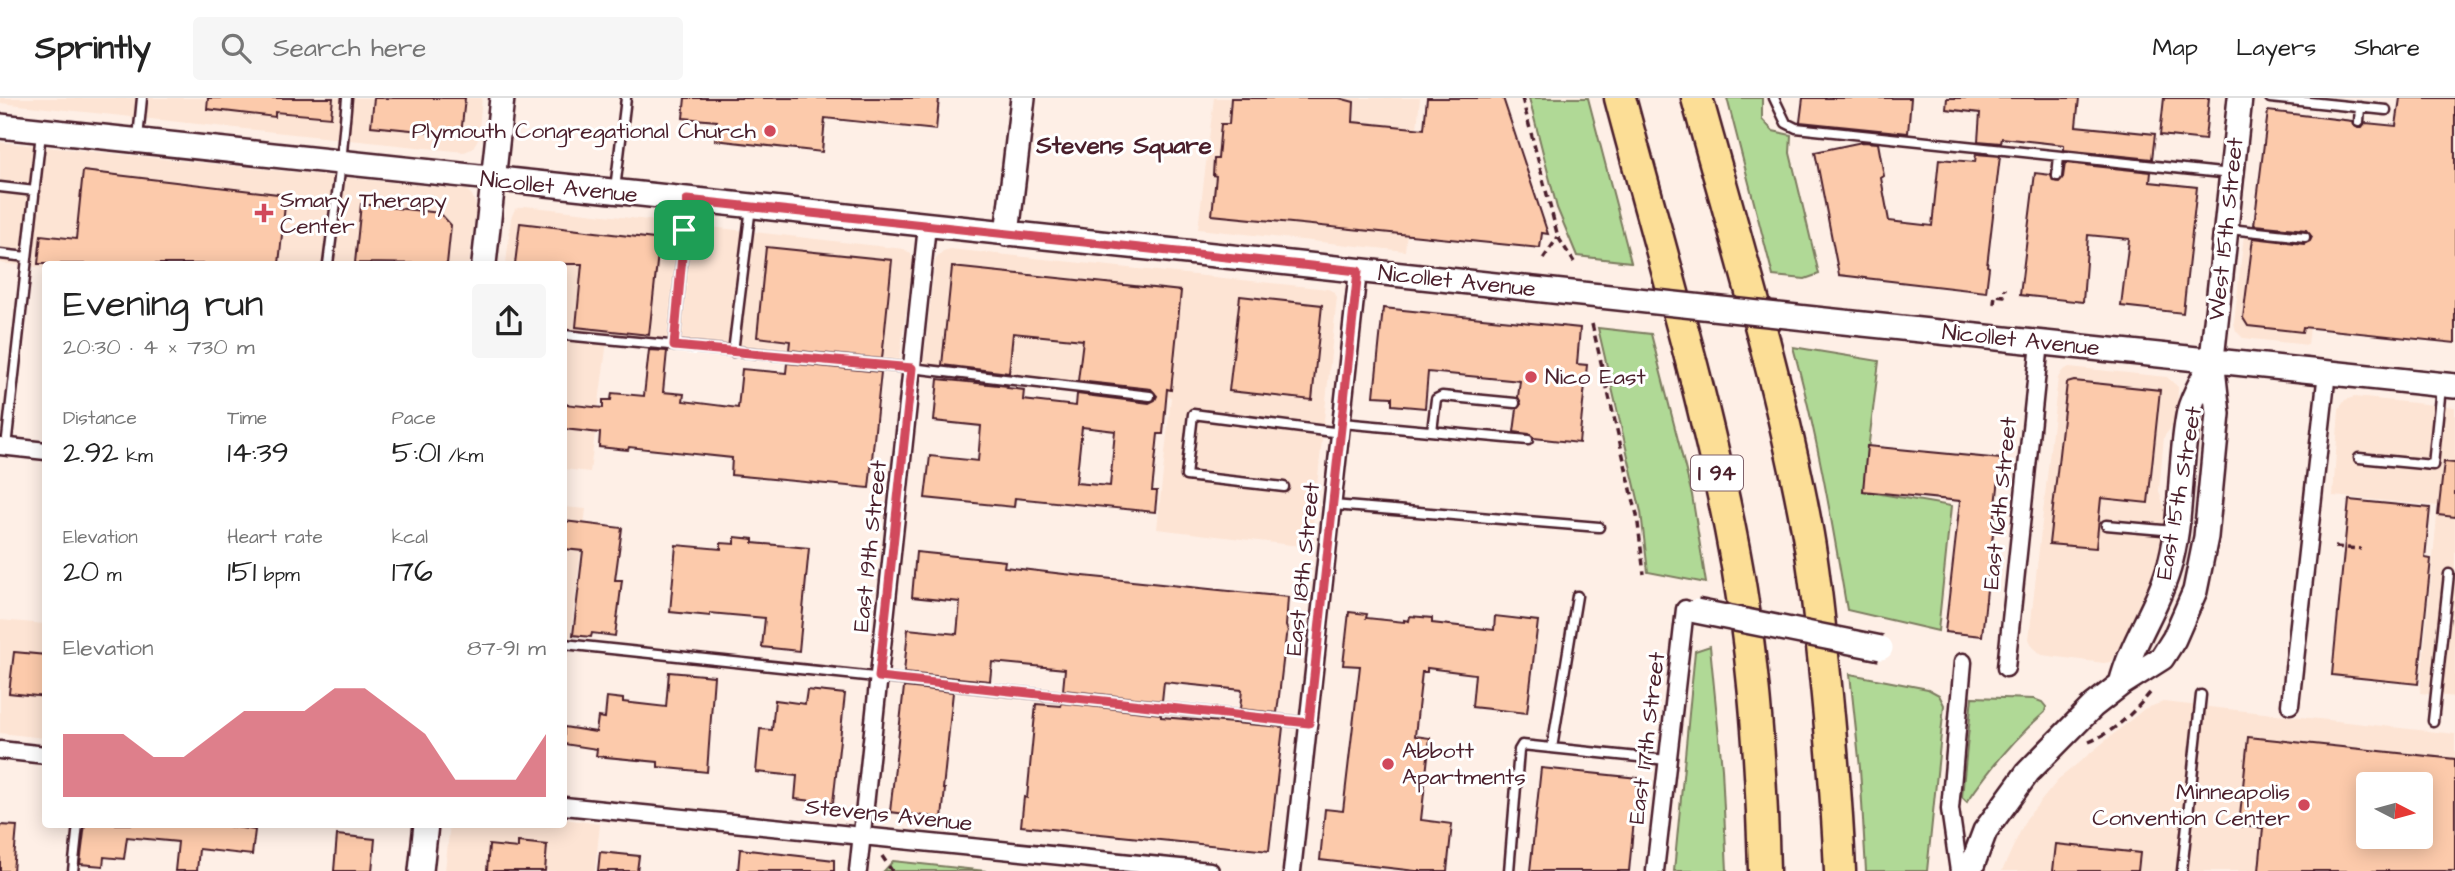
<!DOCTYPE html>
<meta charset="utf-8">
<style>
body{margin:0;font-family:"Architects Daughter",sans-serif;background:#f6f6f6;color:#222;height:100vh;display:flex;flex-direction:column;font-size:26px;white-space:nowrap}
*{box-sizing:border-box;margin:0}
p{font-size:23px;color:#767676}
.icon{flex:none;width:38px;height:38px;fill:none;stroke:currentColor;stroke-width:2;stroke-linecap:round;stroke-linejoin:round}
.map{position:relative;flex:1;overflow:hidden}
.panel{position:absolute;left:42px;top:163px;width:525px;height:567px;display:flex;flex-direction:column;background:#fff;border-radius:7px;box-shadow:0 4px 18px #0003}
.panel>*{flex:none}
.needle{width:46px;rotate:96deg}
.tools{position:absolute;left:2356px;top:674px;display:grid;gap:14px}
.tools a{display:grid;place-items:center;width:77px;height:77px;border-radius:7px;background:#fff;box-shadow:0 4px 18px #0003;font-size:35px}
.pin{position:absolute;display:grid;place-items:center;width:60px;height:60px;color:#fff;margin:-30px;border-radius:14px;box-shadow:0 4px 10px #0006}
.round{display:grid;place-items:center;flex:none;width:74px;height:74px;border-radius:7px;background:#f6f6f6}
.head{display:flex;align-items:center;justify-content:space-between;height:119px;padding:0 21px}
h1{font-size:38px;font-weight:600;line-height:52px}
.figures{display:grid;grid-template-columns:repeat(3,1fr);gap:10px;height:119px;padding:7px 21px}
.figures div{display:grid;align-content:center}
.figures b{font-size:30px;font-weight:600}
.figures small{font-size:19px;font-weight:400}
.figures p{font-size:19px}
.chart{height:196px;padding:14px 21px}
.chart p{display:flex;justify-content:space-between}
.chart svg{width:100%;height:126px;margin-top:7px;fill:#d1495b;opacity:.7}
header{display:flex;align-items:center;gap:42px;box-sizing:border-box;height:98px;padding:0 35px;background:#fff;border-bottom:2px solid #e0e0e0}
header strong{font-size:33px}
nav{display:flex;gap:38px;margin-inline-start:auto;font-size:24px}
.search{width:490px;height:63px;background:#f6f6f6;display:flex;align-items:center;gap:18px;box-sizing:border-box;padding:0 24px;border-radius:7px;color:#767676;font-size:26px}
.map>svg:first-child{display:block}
.built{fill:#fde4d4;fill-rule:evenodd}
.green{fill:#b0d996;stroke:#7d7c60;stroke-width:2}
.building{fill:#fccaab;stroke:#4a1f2b;stroke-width:2;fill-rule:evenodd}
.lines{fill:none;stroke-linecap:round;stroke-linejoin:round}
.lane-casing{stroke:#4a1f2b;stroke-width:13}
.street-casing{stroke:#4a1f2b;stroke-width:21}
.secondary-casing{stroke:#4a1f2b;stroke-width:28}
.highway-casing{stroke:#4a1f2b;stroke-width:35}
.path{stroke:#4a1f2b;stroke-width:3.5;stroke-dasharray:7 5;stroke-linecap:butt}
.lane{stroke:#fff;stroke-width:8}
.street{stroke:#fff;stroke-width:16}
.secondary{stroke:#fff;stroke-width:23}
.highway{stroke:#fcde96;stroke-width:30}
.secondary-bridge-casing{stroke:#4a1f2b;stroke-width:28;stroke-linecap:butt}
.secondary-bridge{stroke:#fff;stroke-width:23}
.route-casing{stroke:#fff;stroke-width:14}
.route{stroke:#d1495b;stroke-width:9}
.poi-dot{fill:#d1495b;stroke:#fff;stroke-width:2.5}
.labels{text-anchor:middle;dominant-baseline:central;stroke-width:6;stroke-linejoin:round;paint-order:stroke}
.shield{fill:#fff;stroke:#80626b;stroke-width:2}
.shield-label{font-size:21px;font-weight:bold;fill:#4a1f2b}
.poi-label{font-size:23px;fill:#4a1f2b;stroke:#fff;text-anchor:start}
.street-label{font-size:23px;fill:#4a1f2b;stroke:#fff}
.neighbourhood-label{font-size:24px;font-weight:bold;fill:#4a1f2b;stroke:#fff}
</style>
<header>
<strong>Sprintly</strong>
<div class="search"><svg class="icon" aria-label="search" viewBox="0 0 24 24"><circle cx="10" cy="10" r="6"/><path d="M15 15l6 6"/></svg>Search here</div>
<nav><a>Map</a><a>Layers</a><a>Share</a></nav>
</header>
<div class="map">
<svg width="2455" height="773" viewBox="0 0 2455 773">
<rect width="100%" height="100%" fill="#feefe6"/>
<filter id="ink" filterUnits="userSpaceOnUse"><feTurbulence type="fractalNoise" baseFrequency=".0143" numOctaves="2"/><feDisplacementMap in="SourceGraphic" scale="14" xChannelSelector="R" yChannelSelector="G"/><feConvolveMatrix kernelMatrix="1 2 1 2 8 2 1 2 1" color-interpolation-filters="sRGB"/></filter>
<g filter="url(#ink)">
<path class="built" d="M0 0H482L478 41 472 51 464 54 0 5Z
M1214 0H1420L1405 153 1198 131Z
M0 44 467 92 472 97 476 108 469 166H46L45 170 0 165Z
M525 108 904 151 911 156 913 163 898 272 607 243 590 374 564 371V166H506L511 120 515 111Z
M2245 127 2321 136 2308 247 2243 240 2236 233 2234 225Z
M950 151 1328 191 1334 194 1337 199 1312 436 1307 446 1300 448 1157 431 1171 299 923 271 935 162 943 153Z
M2069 269 2167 279 2178 289 2177 321 2164 339 2159 393 2167 417 2166 429 2152 487 2115 558 2110 564 2104 565 2042 557 2033 549 2029 541 2058 280 2062 273Z
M2354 299 2455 309V599L2420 595 2438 408 2333 398 2339 311 2345 302Z
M564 409 586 411 568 559H564Z
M0 522 45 526V640L0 635Z
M2163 604 2455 636V773H2002L2026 721 2060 680 2144 611ZM2368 686H2420V738H2368Z
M564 721 600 726 595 773H445L450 726H564Z"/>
<path class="green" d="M1529 0H1588L1631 164 1577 158 1557 110Z
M1727 0H1762V21L1773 33 1791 37 1790 55 1819 176 1805 181 1773 178Z
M1598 230 1651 236 1692 397 1706 485 1648 474 1641 414Z
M1793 249 1879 263 1863 393 1951 408 1938 533 1847 512C1832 424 1817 335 1793 249Z
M1710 548 1722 670 1727 773H1674L1695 553Z
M1850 576 1928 591 1939 597 1944 607 1927 773H1866L1860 670Z
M1972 599 2034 601 2042 604 2046 609 2045 614C2014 641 1990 670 1967 704L1962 699Z
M893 763 986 773H884Z"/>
<path class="building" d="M208 0H333L331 19 275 14V19L207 11Z
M374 0H465L461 37 371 28Z
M685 0H939L936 32 825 20 822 54 715 42 717 23 683 20Z
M1231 0H1339L1354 4 1353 24 1424 31 1427 0H1503L1548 136 1542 135 1540 150 1212 117 1216 78 1213 77 1214 61H1218L1221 26H1229Z
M1803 0H1911L1908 35 1800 24Z
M1947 0H2079L2076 28 2155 36 2152 61 2064 52V47L2002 40 2001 45 1978 43 1980 15 1946 11Z
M2164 0H2209L2205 42 2160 37Z
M2400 0H2455V245L2303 229 2302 234 2248 228 2243 220 2253 140 2304 146 2310 143 2312 139 2306 132 2254 127 2268 13 2352 23 2353 27 2358 30H2362L2366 25 2396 28Z
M1862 44 1878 45 1884 78 1881 80 1889 123 1932 128 1939 61 1975 64 1976 56 2000 58 1987 168 1989 169 1986 194 1839 177 1815 54Z
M2065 65 2151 74 2150 84 2197 89 2183 215 2121 208 2129 141 2088 137 2083 204 2020 197 2035 75 2051 77 2053 83 2059 84 2063 79Z
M83 73 286 97 279 166H38L41 137 76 141Z
M361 106 440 115 451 127 447 166 355 165Z
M520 125 654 141 659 146 649 237 576 229 582 166H515Z
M766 149 892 162 882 261 789 252 790 243 757 239Z
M952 169 1181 193 1171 292 1167 291 1163 336H1158L1152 393H1157L1155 414 1015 400 1014 409 925 400 930 358 978 363 981 328 934 323 938 281 1008 288 1007 290 1024 292 1023 302 1076 308 1077 296 1149 305 1155 302 1157 298 1151 291 1078 283 1083 242 1013 235 1009 275 942 267ZM1082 329 1115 333 1110 388 1076 385Z
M1240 198 1322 207 1312 302 1229 293Z
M1383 210 1580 230 1577 266 1587 267 1579 345 1534 340 1529 336 1514 334 1517 311 1521 306 1518 299 1520 283 1428 274 1425 310 1392 307V299L1374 298Z
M649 252 667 253 663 294 684 296 683 303 738 310 742 271 786 275 787 265 881 274 869 390 731 377 732 360 629 349 628 352 599 349 600 335 564 331V306L603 310V302H611L612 295 644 298Z
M2074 283 2160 292 2148 405 2101 400 2096 450 2049 446 2067 285Z
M1867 348 2001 361 1982 538 1945 534 1960 403 1863 393Z
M2444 364 2455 365V419L2438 417Z
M2349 402 2430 410 2425 460 2431 461 2418 586 2332 577Z
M564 423 622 430 615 482H622L615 538 592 535 591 539 573 537 583 453 564 451Z
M735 439 753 441V445L809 450 799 553 762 549 765 520 710 515V518L670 514 676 447 721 451V445L735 446Z
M916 454 1005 463 1004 469 1064 476 1288 499 1286 528 1288 533 1286 538 1277 615 1240 611 1242 592 1164 584 1162 603 1063 592 1065 571 992 564 990 583 904 575 908 531 957 536 960 504 912 499Z
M1349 514 1367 516 1366 520 1404 524V522L1409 523 1410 518 1432 520V525L1494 532 1495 518 1538 523 1527 615 1472 609 1475 576 1427 570V574H1422L1415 638 1430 640 1421 722 1452 726 1447 773H1416L1320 762 1325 711 1343 713 1360 568 1343 567Z
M14 554 46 557V599L9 595Z
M669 574 714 578 707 674 658 669V664L596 658 597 651 564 646V629L596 634 598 619 605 620 607 599 623 601V604L666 609Z
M904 589 953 594 943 691H945L942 720 890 714Z
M807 592 845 596 833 705 795 701 797 678 756 674 760 631 772 632 775 602 805 606Z
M1062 605 1161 616V619L1283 629 1269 753 1021 728 1024 699 1027 700 1036 606 1061 608Z
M2248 639 2455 661V773H2259L2263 730 2239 728ZM2368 686H2420V738H2368Z
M1541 670 1638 680 1629 773H1530Z
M85 726H214L255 732 252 757 199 751 197 773H175L178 744 127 739 124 761 104 759 103 768 80 766Z
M0 727 17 728 13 773H0Z
M337 737 375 741 372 773H334Z
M518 744 547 747 545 773H487L489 747 518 750Z
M2056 746 2140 755 2138 773H2053Z
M740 751 834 762V773H738Z
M600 754 639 758 637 773H598Z"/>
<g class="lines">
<g class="lane-casing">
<path id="lane" d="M1774 0 1786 25 1796 30 2231 76
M2270 0 2386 12
M2359 24 2360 9
M138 40 142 0
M2057 78 2059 58
M0 89 35 93
M615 91 626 0
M2229 131 2305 139
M0 156 27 159
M328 166 341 65 347 0
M564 237 911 270 1150 298
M674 248 687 102
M733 254 751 109
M1342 325 1528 342
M1432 333 1436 301 1442 298 1515 305
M6 349 41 35
M2359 360 2433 367 2441 289
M1284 389 1186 378 1193 316 1341 335
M1333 407 1599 429
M2106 427 2174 433
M564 546 1309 625
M2433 623 2449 476
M1552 650 1577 498
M73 773 78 726
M1509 773 1519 652 1522 647 1667 662
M2182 773 2201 597"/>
</g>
<g class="street-casing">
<path id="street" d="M0 348 46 353
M2006 570 2040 245
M2290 607 2327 274
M0 652 46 657
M564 708 1210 773
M858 773 927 128
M1292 773 1358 173
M1655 773 1685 511
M1959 773 1950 711 1963 564"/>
</g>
<g class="secondary-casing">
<path id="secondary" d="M0 28 1600 198
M1007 136 1023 0
M484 166 502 0
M1815 221 2455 288
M2121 586C2132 542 2160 507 2171 462 2183 414 2179 362 2189 313 2193 297 2204 280 2211 264
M421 773 426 726
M1970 773 1985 733 2028 674 2093 608 2121 586 2162 560 2174 541 2195 493 2206 439 2218 316 2212 261 2240 0"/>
</g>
<g class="highway-casing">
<path id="highway" d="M1620 0C1658 143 1701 286 1730 431 1753 544 1761 658 1764 773
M1697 0C1736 141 1779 282 1806 426 1815 472 1819 520 1824 567 1831 636 1837 704 1840 773"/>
</g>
<path class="path" d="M1522 0 1558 139 1574 164
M1543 161 1558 139
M1994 206 1995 197 2004 198 2005 190
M1592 226 1637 417 1644 476
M2335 449 2361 451
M2089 644C2115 633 2132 616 2150 595
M882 758 892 773"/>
<use href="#lane" class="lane"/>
<use href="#street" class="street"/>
<use href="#secondary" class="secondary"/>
<use href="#highway" class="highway"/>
<g class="secondary-bridge-casing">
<path id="secondary-bridge" d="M1600 198 1815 221
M1696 513 1881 550"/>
</g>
<use href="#secondary-bridge" class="secondary-bridge"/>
</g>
</g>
<g class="lines" filter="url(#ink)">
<g class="route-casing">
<path id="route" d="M687 102 1358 173 1309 625 879 579 912 270 674 248Z"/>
</g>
<use href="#route" class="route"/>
</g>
<g class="poi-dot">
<circle cx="770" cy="33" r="7"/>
<path d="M260.5 104.5h7v7h7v7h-7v7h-7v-7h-7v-7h7z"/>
<circle cx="1531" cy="279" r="7"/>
<circle cx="1388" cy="666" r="7"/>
<circle cx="2304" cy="707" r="7"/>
</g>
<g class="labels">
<rect class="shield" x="1691" y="357.5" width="52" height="35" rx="5"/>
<g class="shield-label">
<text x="1717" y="375">I 94</text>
</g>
<g class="poi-label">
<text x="756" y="33" text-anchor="end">Plymouth Congregational Church</text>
<text x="280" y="102">Smary Therapy<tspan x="280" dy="26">Center</tspan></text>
<text x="1545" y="279">Nico East</text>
<text x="1402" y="653">Abbott<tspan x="1402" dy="26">Apartments</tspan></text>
<text x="2290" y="694" text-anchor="end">Minneapolis<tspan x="2290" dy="26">Convention Center</tspan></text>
</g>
<g class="street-label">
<text transform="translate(559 89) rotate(6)">Nicollet Avenue</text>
<text transform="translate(2226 131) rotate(-84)">West 15th Street</text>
<text transform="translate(1457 183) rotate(6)">Nicollet Avenue</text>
<text transform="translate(2021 242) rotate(6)">Nicollet Avenue</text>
<text transform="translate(2179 395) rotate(-80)">East 15th Street</text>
<text transform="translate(2000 405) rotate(-84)">East 16th Street</text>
<text transform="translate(870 448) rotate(-84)">East 19th Street</text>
<text transform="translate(1303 471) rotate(-84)">East 18th Street</text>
<text transform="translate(1647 640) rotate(-83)">East 17th Street</text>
<text transform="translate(889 717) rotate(6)">Stevens Avenue</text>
</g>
<g class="neighbourhood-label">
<text x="1124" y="48">Stevens Square</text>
</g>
</g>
</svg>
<div class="tools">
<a><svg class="needle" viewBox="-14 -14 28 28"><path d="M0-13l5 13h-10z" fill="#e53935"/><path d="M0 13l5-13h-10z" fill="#767676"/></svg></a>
</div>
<div class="pin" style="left:684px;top:132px;background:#1e9e55"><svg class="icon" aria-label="arrive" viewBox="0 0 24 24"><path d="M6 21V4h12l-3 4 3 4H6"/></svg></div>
<section class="panel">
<div class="head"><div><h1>Evening run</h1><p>20:30 · 4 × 730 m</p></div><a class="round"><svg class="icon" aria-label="share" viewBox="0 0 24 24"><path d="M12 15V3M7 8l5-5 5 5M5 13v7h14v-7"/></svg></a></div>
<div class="figures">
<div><p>Distance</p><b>2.92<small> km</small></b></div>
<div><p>Time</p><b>14:39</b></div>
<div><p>Pace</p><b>5:01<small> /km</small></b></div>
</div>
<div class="figures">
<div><p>Elevation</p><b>20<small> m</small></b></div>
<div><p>Heart rate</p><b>151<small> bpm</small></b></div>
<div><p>kcal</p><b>176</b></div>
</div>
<div class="chart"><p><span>Elevation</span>87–91 m</p>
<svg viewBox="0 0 160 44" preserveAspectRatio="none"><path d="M0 44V22L10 22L20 22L30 30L40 30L50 22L60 14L70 14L80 14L90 6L100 6L110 14L120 22L130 38L140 38L150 38L160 22V44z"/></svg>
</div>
</section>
</div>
